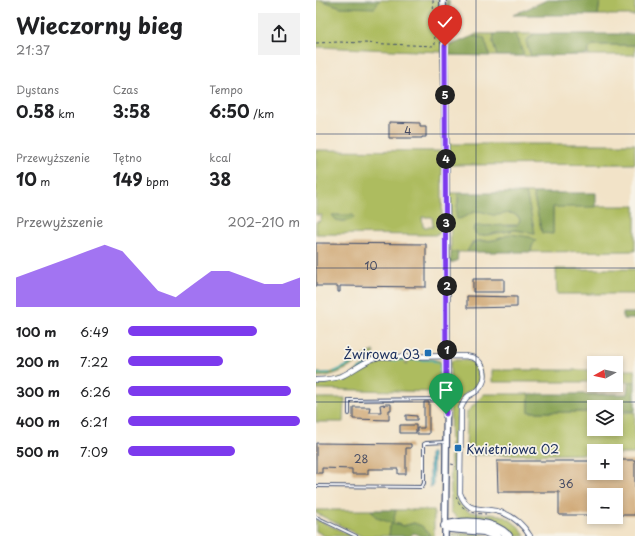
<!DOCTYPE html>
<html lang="pl">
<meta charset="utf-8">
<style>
body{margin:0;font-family:"Playpen Sans",sans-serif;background:#f2f2f2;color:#202124;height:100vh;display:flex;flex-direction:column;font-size:15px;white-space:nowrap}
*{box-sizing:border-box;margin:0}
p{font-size:13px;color:#757577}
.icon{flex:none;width:22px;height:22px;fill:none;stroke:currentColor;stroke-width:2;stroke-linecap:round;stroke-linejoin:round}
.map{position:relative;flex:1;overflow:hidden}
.details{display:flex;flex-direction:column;background:#fff;width:316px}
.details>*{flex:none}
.needle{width:26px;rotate:262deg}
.controls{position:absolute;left:271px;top:356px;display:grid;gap:8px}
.controls a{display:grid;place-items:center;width:36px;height:36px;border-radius:0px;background:#fff;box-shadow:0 2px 6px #0003;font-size:20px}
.pin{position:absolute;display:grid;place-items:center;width:34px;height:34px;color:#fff;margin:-41px -17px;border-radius:50% 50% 50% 0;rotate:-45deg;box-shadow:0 0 4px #0007}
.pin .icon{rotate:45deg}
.km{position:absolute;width:20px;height:20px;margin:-10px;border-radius:50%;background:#222;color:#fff;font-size:11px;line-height:20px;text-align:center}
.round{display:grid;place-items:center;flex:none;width:42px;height:42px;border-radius:0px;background:#f2f2f2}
.overview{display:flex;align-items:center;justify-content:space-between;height:68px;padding:0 16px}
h1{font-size:22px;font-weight:700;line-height:30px}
.figures{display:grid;grid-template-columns:repeat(3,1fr);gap:6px;height:68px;padding:4px 16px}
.figures div{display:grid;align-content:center}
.figures b{font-size:17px;font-weight:700}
.figures small{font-size:11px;font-weight:400}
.figures p{font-size:11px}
.chart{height:112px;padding:8px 16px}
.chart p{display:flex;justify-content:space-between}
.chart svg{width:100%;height:72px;margin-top:4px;fill:#7c3aed;opacity:.7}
ul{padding:0 16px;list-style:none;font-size:13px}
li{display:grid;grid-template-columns:64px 48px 1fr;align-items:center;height:30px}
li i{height:10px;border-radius:5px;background:#7c3aed}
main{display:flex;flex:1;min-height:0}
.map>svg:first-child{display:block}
.green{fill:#adbc5f;stroke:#64765e;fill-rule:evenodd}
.forest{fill:#8aa456;stroke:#526a5a}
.water{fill:#3eaeb8;stroke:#2c6e8b}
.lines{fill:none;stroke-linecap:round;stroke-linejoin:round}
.stream{stroke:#3eaeb8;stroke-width:1.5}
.building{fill:#cfa774}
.service-casing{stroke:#3b4a6e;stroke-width:4}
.minor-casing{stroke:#3b4a6e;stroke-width:6}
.tertiary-casing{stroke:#3b4a6e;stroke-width:8}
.motorway-casing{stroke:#3b4a6e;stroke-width:10}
.path{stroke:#3b4a6e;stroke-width:1;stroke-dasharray:3 3;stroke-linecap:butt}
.service{stroke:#fff;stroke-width:2}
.minor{stroke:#fff;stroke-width:4.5}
.tertiary{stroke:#fff;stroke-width:5.5}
.motorway{stroke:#fff;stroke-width:8}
.route-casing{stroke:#fff;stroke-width:8}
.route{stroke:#7c3aed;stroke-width:5}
.grid{fill:none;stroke:#1b2f5e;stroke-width:1;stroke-opacity:0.55}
.poi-dot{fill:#1f6fb2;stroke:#f7f3e8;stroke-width:1.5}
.labels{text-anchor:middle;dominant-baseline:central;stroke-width:3.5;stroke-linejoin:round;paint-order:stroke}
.number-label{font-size:11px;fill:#484d64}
.poi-label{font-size:13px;fill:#1b2f5e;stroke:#f7f3e8;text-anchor:end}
</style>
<main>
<section class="details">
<div class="overview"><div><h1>Wieczorny bieg</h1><p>21:37</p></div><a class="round"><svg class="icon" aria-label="share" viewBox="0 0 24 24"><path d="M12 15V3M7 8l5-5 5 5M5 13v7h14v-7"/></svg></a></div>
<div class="figures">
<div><p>Dystans</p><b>0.58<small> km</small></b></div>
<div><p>Czas</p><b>3:58</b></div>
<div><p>Tempo</p><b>6:50<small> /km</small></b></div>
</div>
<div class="figures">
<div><p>Przewyższenie</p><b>10<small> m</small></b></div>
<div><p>Tętno</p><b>149<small> bpm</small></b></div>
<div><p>kcal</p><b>38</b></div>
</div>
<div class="chart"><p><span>Przewyższenie</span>202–210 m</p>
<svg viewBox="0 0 160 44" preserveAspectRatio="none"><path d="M0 44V26L10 22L20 18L30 14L40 10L50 6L60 10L70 22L80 34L90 38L100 30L110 22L120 22L130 26L140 30L150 30L160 26V44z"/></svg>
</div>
<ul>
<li><b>100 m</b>6:49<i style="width:75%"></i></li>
<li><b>200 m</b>7:22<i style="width:55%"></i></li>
<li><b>300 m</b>6:26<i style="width:95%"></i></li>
<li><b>400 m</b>6:21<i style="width:100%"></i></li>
<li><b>500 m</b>7:09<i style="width:62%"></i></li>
</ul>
</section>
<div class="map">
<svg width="319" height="536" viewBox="0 0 319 536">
<rect width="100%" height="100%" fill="#f7f3e8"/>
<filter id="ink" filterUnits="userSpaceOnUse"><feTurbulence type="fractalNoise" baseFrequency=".025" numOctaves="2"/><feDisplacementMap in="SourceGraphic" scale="8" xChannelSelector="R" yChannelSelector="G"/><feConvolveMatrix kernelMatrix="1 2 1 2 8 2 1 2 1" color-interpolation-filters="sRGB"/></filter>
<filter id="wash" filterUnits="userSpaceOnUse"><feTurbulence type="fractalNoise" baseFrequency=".012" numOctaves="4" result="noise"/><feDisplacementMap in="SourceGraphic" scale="16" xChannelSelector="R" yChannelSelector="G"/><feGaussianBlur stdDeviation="0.9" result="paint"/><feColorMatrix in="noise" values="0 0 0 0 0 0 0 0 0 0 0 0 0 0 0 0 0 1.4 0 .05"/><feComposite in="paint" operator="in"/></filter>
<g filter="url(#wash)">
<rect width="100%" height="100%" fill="#f2e3c8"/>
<path class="green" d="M0 0H5L25 7 63 1V0H124L126 52 0 47Z
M284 0H319V15H282Z
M160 34H178L177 43 181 56H174L168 38 157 36Z
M199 34H217L216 37 212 38 211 45 215 56H208L203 41Z
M277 45H319V55H271L273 49Z
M133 144H319V164L134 165Z
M0 150 126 151V233L119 235 0 234V222L4 221 6 215H0ZM106 217H116L117 227H107Z
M134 193H142V203L141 206 144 219C150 215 158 211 165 211 168 211 171 213 174 214 184 216 193 210 202 216L204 220 201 225 166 226 171 235 199 230 219 233 210 193H217L226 233H237V206H319V251L215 252 216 246 217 243 214 237H206L199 235 179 240 160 241 156 243 151 252H135Z
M240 269H319V294H241Z
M58 351V355C36 363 26 376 0 377V373H14L22 370 32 366 44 357Z
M71 359H88L90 364H91L93 359H116L124 361 127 365 126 397H122V392L0 389V382H14L28 378 31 381 41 370 54 362Z
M136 360C148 360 162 359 165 373 166 378 165 381 162 385 159 388 155 390 151 392 147 395 144 400 142 405L139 464 140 497 145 505 153 512 184 515 193 519 203 527 209 536H199L197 532 187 524 170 519H143L135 512 134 365Z
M176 370H278V382H176Z
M300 370H319V382H300Z
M168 394H213V412H278V429H300V412H319V454H300V451H278V454L150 455 151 412Z
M0 398H29L28 422H0Z
M0 510H55L61 518 76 523 80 510H118V536H113V533L98 523 87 526 80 523 74 527 73 536H45L0 513Z
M0 519 36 536H9L0 531Z
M158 533 173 536H134L136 534Z"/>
<path class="forest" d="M5 0H63V1L59 8 25 7Z
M130 0H133L135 40H131Z
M231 0H284L282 15H197Z
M178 34H199L203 41 208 56H181L177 43Z
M217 34H319V45H277L273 49 271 55 215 56 210 41 211 39 216 37Z
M157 36 168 38 174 56 133 55V46Z
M142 193H210L219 233 199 230 164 236 161 235 157 230 159 226 201 225 204 220 202 216C193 210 187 216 177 215 170 214 166 210 158 212 152 214 147 219 141 219 138 210 144 203 142 193Z
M217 193H280V207H237V234L226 233Z
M16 215H37L38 218C32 222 26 222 20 220Z
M194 234 214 237 220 240 216 246 215 252H151C158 236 165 243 178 240 183 239 189 236 194 234Z
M135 252H142L141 261 134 263Z
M307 313H319V319H307Z
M312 382H319V411H300V407H278V412H213V394H311Z
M55 510H80L77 523 87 526 98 523 106 526 113 533V536H104L98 533 94 536H73L74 527 76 523 61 518Z"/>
<path class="water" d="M114 453H117V487H114Z"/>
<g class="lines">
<path class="stream" d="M93 360H116L124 364V395
M42 370C58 361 71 360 88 360
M18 372 35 364
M0 374 14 373"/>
</g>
<g id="blocks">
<path class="building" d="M73 122 104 123V127H110V137H106V138H73Z
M0 243 110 244V287L24 286V292H22V286H0Z
M157 279H188V292H157Z
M151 296 201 297V307L151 308Z
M108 402H113V434H101V428H108Z
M68 404V406L69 404H75V410H73V420L37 419V407H54L53 412H65L64 405Z
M90 415 101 416V420H90Z
M84 425H100V433H84Z
M0 443 95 444V448H90V474H82V469H52V474H36V469L6 468V473H0Z
M300 460H319V515H300V495H278V515H243V492H182L181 461H278V473H300Z"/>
</g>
</g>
<g filter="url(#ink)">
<use href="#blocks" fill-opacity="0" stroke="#3b4a6e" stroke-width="1"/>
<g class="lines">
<g class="service-casing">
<path id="service" d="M33 414V400L129 399
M0 486 106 487 108 483V444L110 443 129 442
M0 517 40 536"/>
</g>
<g class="minor-casing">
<path id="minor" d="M0 380C9 380 17 379 26 376 39 370 49 360 63 357L149 356C156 357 161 358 165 364 171 372 169 383 162 390 159 393 155 394 151 397 148 400 147 404 145 408L144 493C152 514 164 507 180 511 195 514 206 523 214 536"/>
</g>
<g class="tertiary-casing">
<path id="tertiary" d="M127 0C129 67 130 133 130 200 131 312 131 424 129 536"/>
</g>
<g class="motorway-casing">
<path id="motorway" d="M129 526C148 520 178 521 192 536
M134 528 168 531 180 536"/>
</g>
<path class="path" d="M0 43 23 42 119 46 117 0
M135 464 139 465 140 467
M140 496C144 510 157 514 170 514"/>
<use href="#service" class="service"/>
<use href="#minor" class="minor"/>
<use href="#tertiary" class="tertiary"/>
<use href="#motorway" class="motorway"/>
</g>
</g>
<g class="lines" filter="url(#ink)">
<g class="route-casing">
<path id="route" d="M129 46 130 414"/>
</g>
<use href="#route" class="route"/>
</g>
<path class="grid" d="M160 0V536M0 134H319M0 268H319M0 402H319"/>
<g class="poi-dot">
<rect x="108" y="349" width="8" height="8" rx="2"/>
<rect x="138" y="444" width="8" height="8" rx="2"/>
</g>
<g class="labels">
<g class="number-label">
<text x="92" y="130">4</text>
<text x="55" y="265">10</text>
<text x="45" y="458">28</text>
<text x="250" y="483">36</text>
</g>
<g class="poi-label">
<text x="104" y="353">Żwirowa 03</text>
<text x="150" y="448" text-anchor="start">Kwietniowa 02</text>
</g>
</g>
</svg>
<div class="controls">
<a><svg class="needle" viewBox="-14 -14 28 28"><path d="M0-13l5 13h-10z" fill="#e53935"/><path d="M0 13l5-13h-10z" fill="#757577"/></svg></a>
<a><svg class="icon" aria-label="layers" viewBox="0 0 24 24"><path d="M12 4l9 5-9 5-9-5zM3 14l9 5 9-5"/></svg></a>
<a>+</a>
<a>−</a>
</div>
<div class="pin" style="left:130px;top:414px;background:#1e9e55"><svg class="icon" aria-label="arrive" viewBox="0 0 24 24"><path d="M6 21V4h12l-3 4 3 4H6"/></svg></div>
<div class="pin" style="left:129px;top:46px;background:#d93025"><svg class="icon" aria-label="check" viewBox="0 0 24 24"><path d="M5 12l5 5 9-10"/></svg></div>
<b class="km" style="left:131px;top:350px">1</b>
<b class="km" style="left:131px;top:286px">2</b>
<b class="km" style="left:130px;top:223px">3</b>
<b class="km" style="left:130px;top:159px">4</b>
<b class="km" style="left:129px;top:95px">5</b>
</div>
</main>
